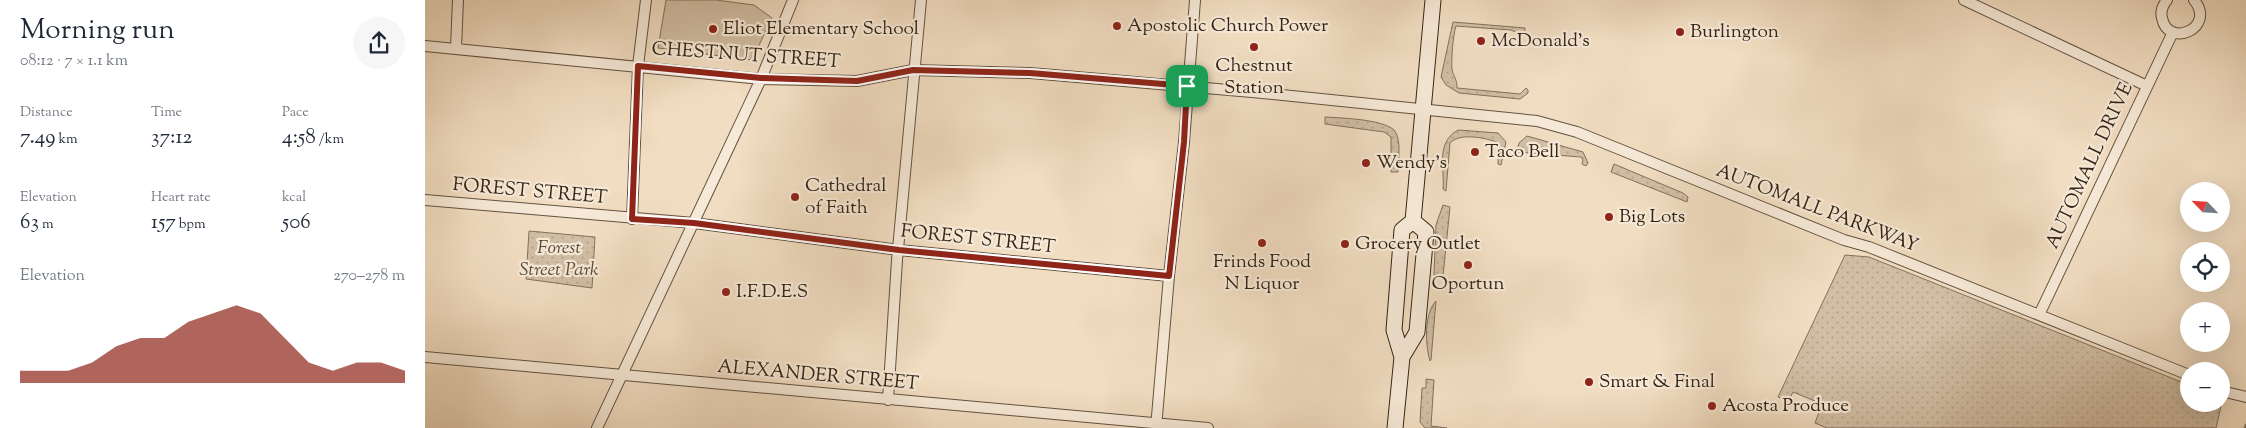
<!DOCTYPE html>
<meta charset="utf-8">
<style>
body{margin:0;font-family:"Sorts Mill Goudy",serif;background:#f6f6f7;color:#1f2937;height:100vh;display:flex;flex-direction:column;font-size:19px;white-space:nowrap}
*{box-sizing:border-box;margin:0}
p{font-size:16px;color:#747a83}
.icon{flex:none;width:28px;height:28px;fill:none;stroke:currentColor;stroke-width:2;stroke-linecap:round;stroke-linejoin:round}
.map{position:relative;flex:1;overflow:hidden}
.drawer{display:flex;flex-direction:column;background:#fff;width:425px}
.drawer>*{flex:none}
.needle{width:32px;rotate:295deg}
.controls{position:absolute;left:1755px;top:182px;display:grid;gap:10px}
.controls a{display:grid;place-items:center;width:50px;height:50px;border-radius:50%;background:#fff;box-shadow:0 5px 20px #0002;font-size:25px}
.pin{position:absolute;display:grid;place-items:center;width:42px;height:42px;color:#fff;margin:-21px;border-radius:10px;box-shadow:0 2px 8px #0006}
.round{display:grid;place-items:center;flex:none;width:52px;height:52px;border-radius:26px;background:#f6f6f7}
.headline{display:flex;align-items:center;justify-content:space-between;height:85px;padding:0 20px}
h1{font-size:28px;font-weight:600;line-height:38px}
.stats{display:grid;grid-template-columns:repeat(3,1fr);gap:8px;height:85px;padding:5px 20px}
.stats div{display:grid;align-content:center}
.stats b{font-size:21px;font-weight:600}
.stats small{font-size:14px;font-weight:400}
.stats p{font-size:14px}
.chart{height:140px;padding:10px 20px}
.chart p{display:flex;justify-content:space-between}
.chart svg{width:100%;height:90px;margin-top:5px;fill:#8f2418;opacity:.7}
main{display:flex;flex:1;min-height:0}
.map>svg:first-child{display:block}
.grass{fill:url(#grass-dots);stroke:#82715d}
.pitch{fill:#d1bea4;stroke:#82715d}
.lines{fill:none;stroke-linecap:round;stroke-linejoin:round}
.stream{stroke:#7f6d5a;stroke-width:2.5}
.street-casing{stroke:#635241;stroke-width:12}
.secondary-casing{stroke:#342416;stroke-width:17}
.street{stroke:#f6e9d7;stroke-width:10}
.secondary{stroke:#f6e9d7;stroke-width:15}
.route-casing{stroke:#fff;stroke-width:10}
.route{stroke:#8f2418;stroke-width:6}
.poi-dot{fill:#8f2418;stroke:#f6e9d7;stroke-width:2}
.labels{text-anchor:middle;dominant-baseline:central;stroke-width:4.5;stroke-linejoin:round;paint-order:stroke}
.poi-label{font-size:19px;fill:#342416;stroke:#f6e9d7;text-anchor:start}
.street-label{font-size:19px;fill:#342416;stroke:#f6e9d7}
.park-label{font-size:19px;font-style:italic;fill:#5b4a3a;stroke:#f6e9d7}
</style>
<main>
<section class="drawer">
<div class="headline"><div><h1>Morning run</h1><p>08:12 · 7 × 1.1 km</p></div><a class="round"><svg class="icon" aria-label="share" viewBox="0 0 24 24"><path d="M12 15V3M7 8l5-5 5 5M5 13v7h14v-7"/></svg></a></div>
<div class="stats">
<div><p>Distance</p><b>7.49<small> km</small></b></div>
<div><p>Time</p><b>37:12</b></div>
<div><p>Pace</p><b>4:58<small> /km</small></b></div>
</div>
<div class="stats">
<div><p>Elevation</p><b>63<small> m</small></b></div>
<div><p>Heart rate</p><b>157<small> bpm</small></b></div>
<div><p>kcal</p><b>506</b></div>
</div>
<div class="chart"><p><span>Elevation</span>270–278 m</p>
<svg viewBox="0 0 160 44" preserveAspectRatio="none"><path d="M0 44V38L10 38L20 38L30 34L40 26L50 22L60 22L70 14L80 10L90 6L100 10L110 22L120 34L130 38L140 34L150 34L160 38V44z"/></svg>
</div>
</section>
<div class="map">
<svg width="1821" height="428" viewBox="0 0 1821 428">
<defs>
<pattern id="grass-dots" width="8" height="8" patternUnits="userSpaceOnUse" patternTransform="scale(1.25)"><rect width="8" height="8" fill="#d1bea4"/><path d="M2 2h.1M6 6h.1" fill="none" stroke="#b4a38c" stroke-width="1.8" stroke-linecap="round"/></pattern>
</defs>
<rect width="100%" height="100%" fill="#f1ddc1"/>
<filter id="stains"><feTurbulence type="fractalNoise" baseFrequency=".004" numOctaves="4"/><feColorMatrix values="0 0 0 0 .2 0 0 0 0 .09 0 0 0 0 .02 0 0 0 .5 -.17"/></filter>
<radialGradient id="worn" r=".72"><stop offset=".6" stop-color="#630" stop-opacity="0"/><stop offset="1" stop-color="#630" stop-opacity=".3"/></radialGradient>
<path class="grass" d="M1028 22 1100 28V36L1086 30 1031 26C1028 35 1026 60 1027 70 1029 77 1032 79 1032 88L1095 94 1101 88 1103 90V93L1095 99 1034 93 1021 85 1016 77Z
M900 117C916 118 957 119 969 130 977 139 973 161 973 172H966V137L959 132 900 124Z
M1033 130 1073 133 1081 142 1076 165 1073 164 1074 143C1062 138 1035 132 1025 143L1021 191 1018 189C1020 169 1010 143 1033 130Z
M1102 136 1158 152 1163 163 1161 166 1157 164 1158 160 1156 157 1092 152 1094 143Z
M1189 164 1258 193 1263 197 1262 202 1186 172Z
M1018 205 1025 207 1018 276 1009 275 1011 225Z
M104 231 170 237 167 288 101 279Z
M1420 255 1444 257 1764 385V404H1794L1796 406 1791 428H1402L1390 423 1397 404 1368 392 1363 402 1353 397Z
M1011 301 1006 360 1005 361C1000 344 999 314 1011 301Z
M1001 379 1009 380 1006 426 1022 428H1000L995 422 997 388H1001Z"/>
<path class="pitch" d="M241 0H291L329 5 347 18 327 60 233 48Z"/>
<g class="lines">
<path class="stream" d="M1820 428 1821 425"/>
<g class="street-casing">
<path id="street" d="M1539 0 1722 86
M1742 0C1738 5 1735 11 1737 18 1743 49 1792 28 1769 0
M0 46 336 79 432 81 488 70 605 73 827 92 1112 121 1152 132 1419 240 1444 247 1764 375
M31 48 33 0
M0 200 269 223 474 250 744 276
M207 219 213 66 221 0
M1614 315 1748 32
M0 357 783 428
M1796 391 1821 397
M463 400 472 260 496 0
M172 428 336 79 368 0
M731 428 744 276 759 142 770 0"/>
</g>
<g class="secondary-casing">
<path id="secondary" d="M977 357 992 332 1001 232 988 221
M970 428 977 357 969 330 977 230 988 221 1008 0"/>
</g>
<use href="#street" class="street"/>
<use href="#secondary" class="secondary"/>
</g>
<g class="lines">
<g class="route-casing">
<path id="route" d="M213 66 336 78 432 81 488 70 605 73 762 86 759 142 744 276 474 250 269 223 207 219Z"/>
</g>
<use href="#route" class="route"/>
</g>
<g class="poi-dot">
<circle cx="692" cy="26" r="5"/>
<circle cx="288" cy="29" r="5"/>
<circle cx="1255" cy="32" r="5"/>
<circle cx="1056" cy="41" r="5"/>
<circle cx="829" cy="47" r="5"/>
<circle cx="1050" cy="152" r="5"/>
<circle cx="941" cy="163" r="5"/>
<circle cx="370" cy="197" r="5"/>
<circle cx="1184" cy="217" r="5"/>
<circle cx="837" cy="243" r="5"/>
<circle cx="920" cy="244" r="5"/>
<circle cx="1043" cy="265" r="5"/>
<circle cx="301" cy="292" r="5"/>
<circle cx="1164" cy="382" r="5"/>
<circle cx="1287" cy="406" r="5"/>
</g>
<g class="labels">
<g class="poi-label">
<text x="702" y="26">Apostolic Church Power</text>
<text x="298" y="29">Eliot Elementary School</text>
<text x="1265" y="32">Burlington</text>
<text x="1066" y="41">McDonald's</text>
<text x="829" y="66" text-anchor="middle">Chestnut<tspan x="829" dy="22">Station</tspan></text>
<text x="1060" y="152">Taco Bell</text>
<text x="951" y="163">Wendy's</text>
<text x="380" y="186">Cathedral<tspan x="380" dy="22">of Faith</tspan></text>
<text x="1194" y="217">Big Lots</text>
<text x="930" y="244">Grocery Outlet</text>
<text x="837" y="262" text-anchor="middle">Frinds Food<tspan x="837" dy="22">N Liquor</tspan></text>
<text x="1043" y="284" text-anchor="middle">Oportun</text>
<text x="311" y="292">I.F.D.E.S</text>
<text x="1174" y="382">Smart &amp; Final</text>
<text x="1297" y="406">Acosta Produce</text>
</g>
<g class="street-label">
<text transform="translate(321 56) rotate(4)">CHESTNUT STREET</text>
<text transform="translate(1665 166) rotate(-65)">AUTOMALL DRIVE</text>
<text transform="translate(105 192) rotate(5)">FOREST STREET</text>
<text transform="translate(1392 209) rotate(21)">AUTOMALL PARKWAY</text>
<text transform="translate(553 240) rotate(6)">FOREST STREET</text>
<text transform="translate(393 376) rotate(5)">ALEXANDER STREET</text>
</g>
<g class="park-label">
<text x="134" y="248">Forest<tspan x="134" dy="22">Street Park</tspan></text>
</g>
</g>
<rect width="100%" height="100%" filter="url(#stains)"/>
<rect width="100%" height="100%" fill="url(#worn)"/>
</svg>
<div class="controls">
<a><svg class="needle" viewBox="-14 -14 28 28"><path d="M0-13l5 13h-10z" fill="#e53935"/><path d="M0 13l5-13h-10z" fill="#747a83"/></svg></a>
<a><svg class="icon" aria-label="locate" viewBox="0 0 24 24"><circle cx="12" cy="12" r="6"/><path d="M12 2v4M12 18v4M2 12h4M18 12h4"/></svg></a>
<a>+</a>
<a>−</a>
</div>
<div class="pin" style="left:762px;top:86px;background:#1e9e55"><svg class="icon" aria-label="arrive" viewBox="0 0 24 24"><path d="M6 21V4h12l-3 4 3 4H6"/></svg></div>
</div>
</main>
